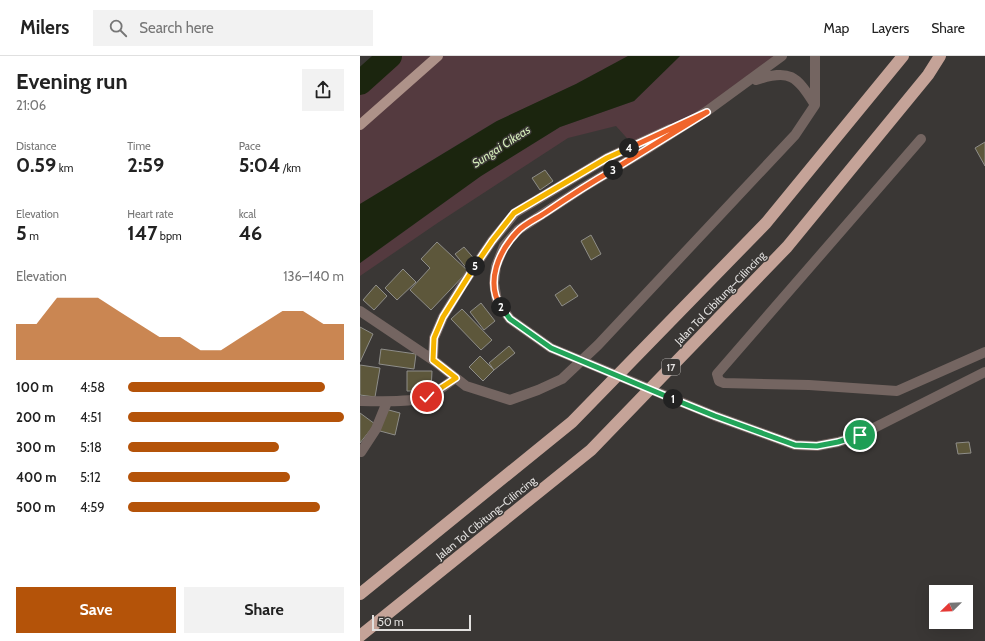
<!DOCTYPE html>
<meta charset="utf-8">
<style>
body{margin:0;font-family:Cabin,sans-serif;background:#f2f2f2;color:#222;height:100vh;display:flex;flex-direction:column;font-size:15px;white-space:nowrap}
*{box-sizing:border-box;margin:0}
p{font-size:13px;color:#767676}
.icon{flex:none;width:22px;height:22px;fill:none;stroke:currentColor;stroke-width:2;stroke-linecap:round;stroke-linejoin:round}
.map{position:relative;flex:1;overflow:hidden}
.details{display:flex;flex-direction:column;background:#fff;width:360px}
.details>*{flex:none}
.needle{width:26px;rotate:247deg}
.tools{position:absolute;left:569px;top:529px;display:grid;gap:8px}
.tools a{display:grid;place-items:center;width:44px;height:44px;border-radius:0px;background:#fff;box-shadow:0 4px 16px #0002;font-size:20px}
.scale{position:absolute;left:12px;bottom:10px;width:99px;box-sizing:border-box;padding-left:4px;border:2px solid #e2e0df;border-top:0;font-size:11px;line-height:14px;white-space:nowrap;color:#e2e0df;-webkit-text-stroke:3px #3a3735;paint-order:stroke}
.pin{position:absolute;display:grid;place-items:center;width:34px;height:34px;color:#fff;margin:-17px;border:2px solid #fff;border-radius:50%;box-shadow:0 1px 4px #0007}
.km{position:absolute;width:20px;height:20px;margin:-10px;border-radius:50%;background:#222;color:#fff;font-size:11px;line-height:20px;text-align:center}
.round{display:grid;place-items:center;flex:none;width:42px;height:42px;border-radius:0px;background:#f2f2f2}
.head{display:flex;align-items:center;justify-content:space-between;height:68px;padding:0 16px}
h1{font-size:22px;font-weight:700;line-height:30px}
.metrics{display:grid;grid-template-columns:repeat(3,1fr);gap:6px;height:68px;padding:4px 16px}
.metrics div{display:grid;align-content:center}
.metrics b{font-size:20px;font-weight:700}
.metrics small{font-size:11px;font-weight:400}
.metrics p{font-size:11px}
.chart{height:112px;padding:8px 16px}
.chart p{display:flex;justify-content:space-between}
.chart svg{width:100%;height:72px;margin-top:4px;fill:#b45309;opacity:.7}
.cta{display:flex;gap:8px;margin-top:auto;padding:8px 16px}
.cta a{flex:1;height:46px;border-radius:0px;background:#b45309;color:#fff;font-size:16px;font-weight:700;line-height:46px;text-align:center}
.cta a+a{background:#f2f2f2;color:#222}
ul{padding:0 16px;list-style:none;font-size:13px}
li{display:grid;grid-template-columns:64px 48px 1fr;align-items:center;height:30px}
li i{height:10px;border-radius:5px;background:#b45309}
header{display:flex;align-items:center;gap:24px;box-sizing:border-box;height:56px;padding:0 20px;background:#fff;border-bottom:1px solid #e0e0e0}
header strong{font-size:19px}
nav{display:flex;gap:22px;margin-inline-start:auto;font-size:14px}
.search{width:280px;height:36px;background:#f2f2f2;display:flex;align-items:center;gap:10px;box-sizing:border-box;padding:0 14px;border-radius:0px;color:#767676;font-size:15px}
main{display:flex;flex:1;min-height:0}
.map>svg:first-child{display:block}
.green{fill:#543a3f}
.water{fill:#1b250e}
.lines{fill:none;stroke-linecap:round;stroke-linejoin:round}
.river{stroke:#1b250e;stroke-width:24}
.building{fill:#5d573b;stroke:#8e8d89}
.minor{stroke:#746561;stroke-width:10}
.major{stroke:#ae9289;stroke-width:10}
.highway{stroke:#c5a398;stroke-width:12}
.split-1-casing{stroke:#fff;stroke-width:8}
.split-2-casing{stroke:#fff;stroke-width:8}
.split-3-casing{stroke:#fff;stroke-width:8}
.split-4-casing{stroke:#fff;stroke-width:8}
.split-5-casing{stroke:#fff;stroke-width:8}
.split-6-casing{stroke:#fff;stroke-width:8}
.split-1{stroke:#22a559;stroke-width:5}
.split-2{stroke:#22a559;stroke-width:5}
.split-3{stroke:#f0652b;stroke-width:5}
.split-4{stroke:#f0652b;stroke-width:5}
.split-5{stroke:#f5b400;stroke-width:5}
.split-6{stroke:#f5b400;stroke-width:5}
.labels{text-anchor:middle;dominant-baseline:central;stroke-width:3;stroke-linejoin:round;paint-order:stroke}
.shield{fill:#3a3735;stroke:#b0adac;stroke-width:1}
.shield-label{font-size:10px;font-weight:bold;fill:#e2e0df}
.street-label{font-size:11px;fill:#e2e0df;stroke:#3a3735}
.water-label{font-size:12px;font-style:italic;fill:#d3ecb8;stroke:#3a3735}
</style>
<header>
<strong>Milers</strong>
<div class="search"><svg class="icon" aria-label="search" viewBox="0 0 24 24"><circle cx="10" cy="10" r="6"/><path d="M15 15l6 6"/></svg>Search here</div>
<nav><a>Map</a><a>Layers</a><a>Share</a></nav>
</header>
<main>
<section class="details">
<div class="head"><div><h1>Evening run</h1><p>21:06</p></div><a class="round"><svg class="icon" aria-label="share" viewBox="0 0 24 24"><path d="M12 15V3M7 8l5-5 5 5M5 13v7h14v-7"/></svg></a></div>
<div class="metrics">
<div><p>Distance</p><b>0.59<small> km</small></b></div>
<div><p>Time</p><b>2:59</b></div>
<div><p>Pace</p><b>5:04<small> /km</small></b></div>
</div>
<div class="metrics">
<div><p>Elevation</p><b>5<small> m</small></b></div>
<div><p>Heart rate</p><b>147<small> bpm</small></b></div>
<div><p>kcal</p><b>46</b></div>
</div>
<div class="chart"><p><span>Elevation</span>136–140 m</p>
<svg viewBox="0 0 160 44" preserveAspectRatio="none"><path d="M0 44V22L10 22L20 6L30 6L40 6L50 14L60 22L70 30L80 30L90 38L100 38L110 30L120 22L130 14L140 14L150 22L160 22V44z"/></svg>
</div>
<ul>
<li><b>100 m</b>4:58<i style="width:91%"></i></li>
<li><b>200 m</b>4:51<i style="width:100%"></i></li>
<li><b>300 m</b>5:18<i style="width:70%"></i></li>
<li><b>400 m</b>5:12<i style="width:75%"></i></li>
<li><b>500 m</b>4:59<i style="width:89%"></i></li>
</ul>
<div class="cta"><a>Save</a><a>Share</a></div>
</section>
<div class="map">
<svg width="625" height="585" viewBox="0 0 625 585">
<rect width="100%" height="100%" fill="#3a3735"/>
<path class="green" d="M30 0H268L216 28 135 66 0 148V27Z
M320 0H421L347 55 274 90 256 70 208 82 79 166 0 220V207L121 120 200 71 274 45Z"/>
<path class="water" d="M268 0H320L274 45 200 71 121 120 0 207V148L137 65 216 28Z"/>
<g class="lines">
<path class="river" d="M0 27 30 0"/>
</g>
<path class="building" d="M625 86V110L615 92Z
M185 114 193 125 180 134 172 122Z
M231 179 241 198 231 204 221 185Z
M77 186 108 215 71 254 50 234 70 212 61 203Z
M104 191 117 206 108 214 95 198Z
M43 213 56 226 37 244 25 232Z
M16 229 27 240 14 254 3 244Z
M210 229 218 240 202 250 195 239Z
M121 247 135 265 124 274 110 256Z
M102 253 132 284 121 294 91 263Z
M0 271 13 278 0 306Z
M149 290 155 297 134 314 129 307Z
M21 293 56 298 54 313 19 308Z
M120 300 134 314 123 325 109 311Z
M0 309 20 312 15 341 0 339Z
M47 315H72L71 335H47Z
M25 353 40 357 35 379 20 375Z
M0 357 15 368 0 387Z
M609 386 611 397 598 398 596 387Z"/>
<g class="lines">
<path class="minor" d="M422 0 347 55 284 95 224 131 158 174 144 190 136 210 134 227 137 245 150 263 191 292 355 360 435 389 457 390 478 386 500 379 625 316
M396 24C430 13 436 19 455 49
M561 83 357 318 359 325 364 327 449 329 537 335 625 296
M0 255 73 304 106 330 150 344 178 334 202 323 238 289 435 79 455 49V0
M73 304 74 282 83 261 103 228 132 185 155 157 247 102 310 73
M0 345C18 345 50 347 66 341 77 337 86 328 96 322
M1 396 16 373 27 346"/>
<path class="major" d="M0 69 78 0"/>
<path class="highway" d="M0 538 212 366 406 167 543 0
M0 580 231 394 427 191 568 19 580 0"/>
</g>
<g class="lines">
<g class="split-1-casing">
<path id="split-1" d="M313 343 355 360 435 389 457 390 478 386 500 379"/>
</g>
<g class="split-2-casing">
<path id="split-2" d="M141 251 150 263 191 292 313 343"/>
</g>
<g class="split-3-casing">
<path id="split-3" d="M141 251C125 226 139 195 157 176 164 168 176 163 185 157 207 142 230 127 253 114"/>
</g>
<g class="split-4-casing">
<path id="split-4" d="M253 114 347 56 269 92"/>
</g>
<g class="split-5-casing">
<path id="split-5" d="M115 210 132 185 154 157 247 102 269 92"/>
</g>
<g class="split-6-casing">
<path id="split-6" d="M67 341 96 322 73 304 74 282 83 261 115 210"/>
</g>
<use href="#split-1" class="split-1"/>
<use href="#split-2" class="split-2"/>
<use href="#split-3" class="split-3"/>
<use href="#split-4" class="split-4"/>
<use href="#split-5" class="split-5"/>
<use href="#split-6" class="split-6"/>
</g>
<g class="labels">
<rect class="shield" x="302" y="303" width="18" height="16" rx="3"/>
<g class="shield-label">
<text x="311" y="311">17</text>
</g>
<g class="street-label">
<text transform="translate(360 242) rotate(-46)">Jalan Tol Cibitung–Cilincing</text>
<text transform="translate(126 462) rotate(-39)">Jalan Tol Cibitung–Cilincing</text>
</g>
<g class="water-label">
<text transform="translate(141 90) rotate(-33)">Sungai Cikeas</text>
</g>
</g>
</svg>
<div class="tools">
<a><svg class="needle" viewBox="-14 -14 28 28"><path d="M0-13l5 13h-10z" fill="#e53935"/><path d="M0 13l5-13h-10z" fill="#767676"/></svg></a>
</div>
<div class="scale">50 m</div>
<div class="pin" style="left:500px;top:379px;background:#1e9e55"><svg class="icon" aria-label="arrive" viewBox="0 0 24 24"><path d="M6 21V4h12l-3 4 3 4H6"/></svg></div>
<div class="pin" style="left:67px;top:341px;background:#d93025"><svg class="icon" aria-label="check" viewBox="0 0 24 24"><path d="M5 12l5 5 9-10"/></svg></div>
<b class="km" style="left:313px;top:343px">1</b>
<b class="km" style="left:141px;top:251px">2</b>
<b class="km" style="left:253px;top:114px">3</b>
<b class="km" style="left:269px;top:92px">4</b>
<b class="km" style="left:115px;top:210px">5</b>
</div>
</main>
